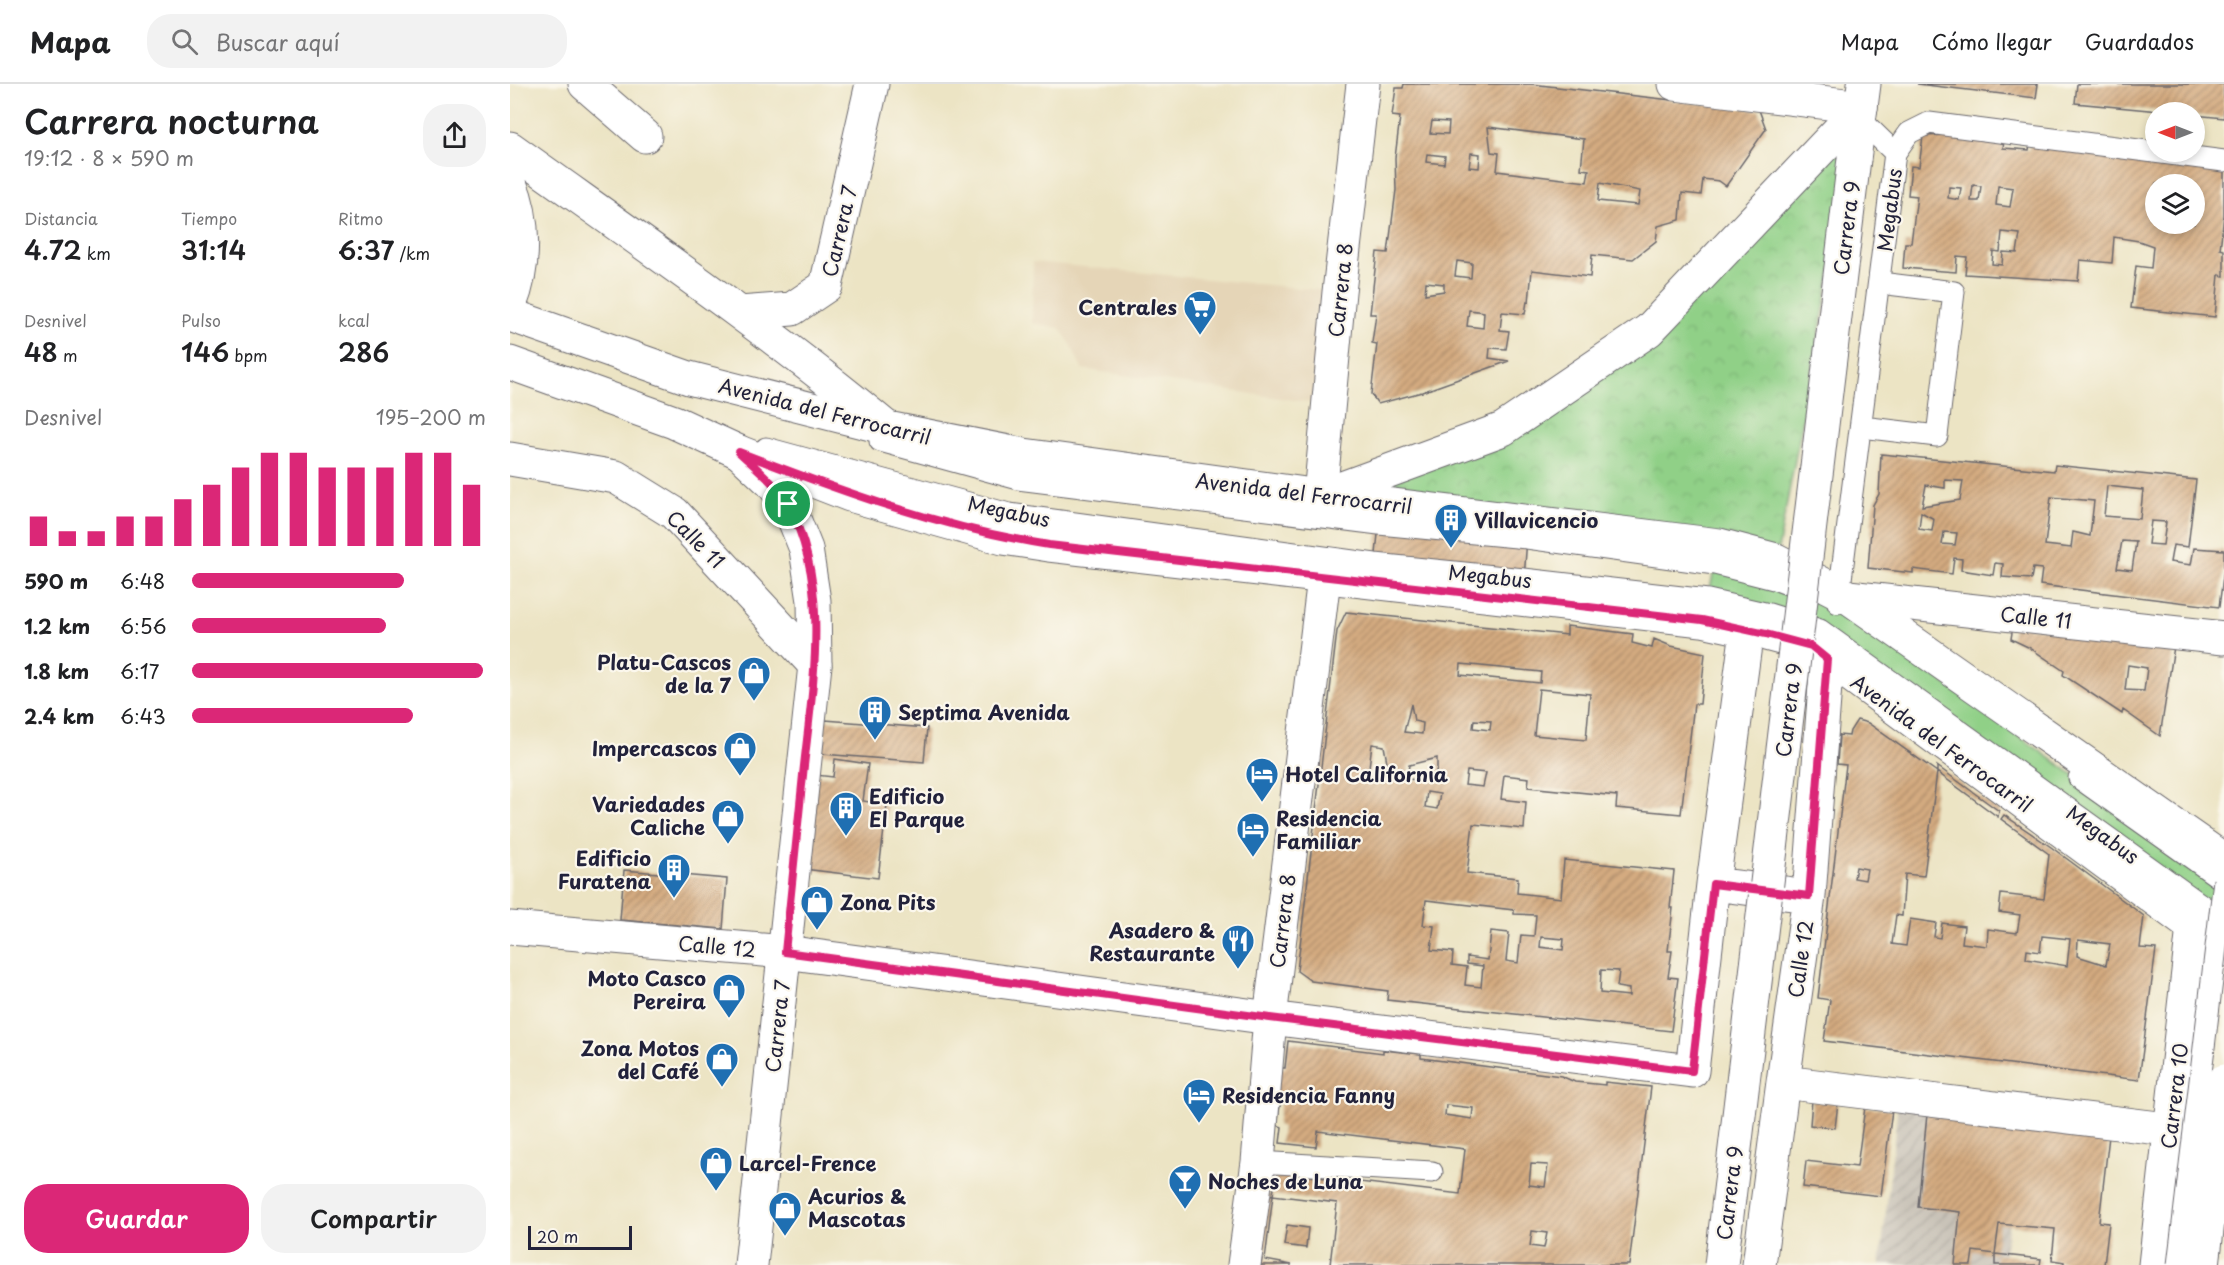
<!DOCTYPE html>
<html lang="es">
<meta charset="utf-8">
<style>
body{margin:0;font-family:"Playpen Sans",sans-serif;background:#f2f2f2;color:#202124;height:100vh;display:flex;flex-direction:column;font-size:22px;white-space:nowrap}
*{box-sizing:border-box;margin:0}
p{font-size:20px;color:#757577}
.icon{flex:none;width:33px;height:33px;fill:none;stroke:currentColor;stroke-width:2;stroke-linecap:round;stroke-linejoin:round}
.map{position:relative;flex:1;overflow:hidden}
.sheet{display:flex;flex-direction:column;background:#fff;width:510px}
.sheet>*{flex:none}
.needle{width:39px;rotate:270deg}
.tools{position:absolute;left:1635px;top:18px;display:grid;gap:12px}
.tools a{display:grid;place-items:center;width:60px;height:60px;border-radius:50%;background:#fff;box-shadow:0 3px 9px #0003;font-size:30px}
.scale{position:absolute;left:18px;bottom:15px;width:104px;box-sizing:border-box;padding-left:6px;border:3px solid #22223b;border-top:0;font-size:16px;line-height:21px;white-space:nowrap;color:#22223b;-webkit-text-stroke:4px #fbf7ec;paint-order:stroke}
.pin{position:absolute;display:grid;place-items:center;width:51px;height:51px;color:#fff;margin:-26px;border:3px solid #fff;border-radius:50%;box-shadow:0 2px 6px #0007}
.round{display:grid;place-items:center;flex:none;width:63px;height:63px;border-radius:24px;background:#f2f2f2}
.overview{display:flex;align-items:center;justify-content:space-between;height:102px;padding:0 24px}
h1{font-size:33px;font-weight:600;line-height:45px}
.metrics{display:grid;grid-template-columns:repeat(3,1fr);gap:9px;height:102px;padding:6px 24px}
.metrics div{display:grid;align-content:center}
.metrics b{font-size:26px;font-weight:600}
.metrics small{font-size:16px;font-weight:400}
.metrics p{font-size:16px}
.chart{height:168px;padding:12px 24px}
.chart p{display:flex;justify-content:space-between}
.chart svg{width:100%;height:108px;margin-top:6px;stroke:#db2777;stroke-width:6}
.primary-button{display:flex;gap:12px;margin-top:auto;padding:12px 24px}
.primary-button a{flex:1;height:69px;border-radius:24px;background:#db2777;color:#fff;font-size:24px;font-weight:600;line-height:69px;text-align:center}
.primary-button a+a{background:#f2f2f2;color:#202124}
ul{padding:0 24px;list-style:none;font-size:20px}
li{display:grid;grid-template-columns:96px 72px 1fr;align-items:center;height:45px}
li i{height:15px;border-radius:8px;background:#db2777}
header{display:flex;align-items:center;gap:36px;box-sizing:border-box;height:84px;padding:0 30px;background:#fff;border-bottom:2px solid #e0e0e0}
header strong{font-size:28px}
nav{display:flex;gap:33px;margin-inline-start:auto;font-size:21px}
.search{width:420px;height:54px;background:#f2f2f2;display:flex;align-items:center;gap:15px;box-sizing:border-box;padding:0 21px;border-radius:24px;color:#757577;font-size:22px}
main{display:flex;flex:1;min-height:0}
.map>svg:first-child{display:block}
.built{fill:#e5d5b7}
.industrial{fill:url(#industrial-furrows)}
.grass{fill:#90d087;stroke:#597961;stroke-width:1.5}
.park{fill:url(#park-crowns);stroke:#597961;stroke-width:1.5}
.building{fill:url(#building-hatch);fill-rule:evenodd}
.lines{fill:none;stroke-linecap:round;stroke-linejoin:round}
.lane-casing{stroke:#69666b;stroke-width:23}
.street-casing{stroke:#69666b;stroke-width:35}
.secondary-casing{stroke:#69666b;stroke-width:35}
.primary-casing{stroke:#69666b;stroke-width:35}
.lane{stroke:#fff;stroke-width:21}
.street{stroke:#fff;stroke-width:33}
.secondary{stroke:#fff;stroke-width:33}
.primary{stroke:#fff;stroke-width:33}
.lane-bridge-casing{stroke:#69666b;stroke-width:23;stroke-linecap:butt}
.street-bridge-casing{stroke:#69666b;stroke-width:35;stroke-linecap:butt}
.secondary-bridge-casing{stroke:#69666b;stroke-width:35;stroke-linecap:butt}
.lane-bridge{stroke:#fff;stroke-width:21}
.street-bridge{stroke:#fff;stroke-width:33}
.secondary-bridge{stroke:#fff;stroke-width:33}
.route-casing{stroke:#fff;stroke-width:12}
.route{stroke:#db2777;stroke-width:8}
.labels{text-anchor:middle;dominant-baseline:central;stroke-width:4.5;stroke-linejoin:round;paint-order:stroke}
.street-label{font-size:20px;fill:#22223b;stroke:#fbf7ec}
.poi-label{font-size:20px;font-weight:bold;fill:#22223b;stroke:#fbf7ec;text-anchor:start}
</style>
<header>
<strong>Mapa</strong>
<div class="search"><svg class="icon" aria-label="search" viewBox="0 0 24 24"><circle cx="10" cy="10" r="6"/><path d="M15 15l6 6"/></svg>Buscar aquí</div>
<nav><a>Mapa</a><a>Cómo llegar</a><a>Guardados</a></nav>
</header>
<main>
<section class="sheet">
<div class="overview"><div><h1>Carrera nocturna</h1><p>19:12 · 8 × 590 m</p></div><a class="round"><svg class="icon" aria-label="share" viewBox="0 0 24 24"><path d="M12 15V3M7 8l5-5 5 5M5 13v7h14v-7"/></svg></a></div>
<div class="metrics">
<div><p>Distancia</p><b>4.72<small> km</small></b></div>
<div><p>Tiempo</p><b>31:14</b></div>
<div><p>Ritmo</p><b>6:37<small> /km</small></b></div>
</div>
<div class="metrics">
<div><p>Desnivel</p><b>48<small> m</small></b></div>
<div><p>Pulso</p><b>146<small> bpm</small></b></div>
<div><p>kcal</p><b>286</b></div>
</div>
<div class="chart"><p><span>Desnivel</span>195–200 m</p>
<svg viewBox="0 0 160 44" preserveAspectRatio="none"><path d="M5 44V32M15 44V38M25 44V38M35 44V32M45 44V32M55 44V25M65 44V19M75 44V12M85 44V6M95 44V6M105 44V12M115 44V12M125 44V12M135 44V6M145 44V6M155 44V19"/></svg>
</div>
<ul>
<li><b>590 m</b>6:48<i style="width:72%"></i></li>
<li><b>1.2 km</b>6:56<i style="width:66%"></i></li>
<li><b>1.8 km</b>6:17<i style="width:99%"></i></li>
<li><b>2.4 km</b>6:43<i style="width:75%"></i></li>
</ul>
<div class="primary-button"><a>Guardar</a><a>Compartir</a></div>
</section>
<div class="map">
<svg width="1714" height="1181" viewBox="0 0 1714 1181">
<defs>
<pattern id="industrial-furrows" width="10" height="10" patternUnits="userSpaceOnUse" patternTransform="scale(1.5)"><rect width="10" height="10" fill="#c9c3b8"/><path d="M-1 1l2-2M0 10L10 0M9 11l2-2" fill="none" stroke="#aca79f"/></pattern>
<pattern id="park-crowns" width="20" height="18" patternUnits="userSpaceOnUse" patternTransform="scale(1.5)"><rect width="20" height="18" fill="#90d087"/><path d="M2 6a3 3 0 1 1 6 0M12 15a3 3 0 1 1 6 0" fill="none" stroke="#7cb275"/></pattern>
<pattern id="building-hatch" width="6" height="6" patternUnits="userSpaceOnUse" patternTransform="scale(1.5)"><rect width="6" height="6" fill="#d4ab80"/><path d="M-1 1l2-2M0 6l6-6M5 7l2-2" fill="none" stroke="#ac8b6a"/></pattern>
</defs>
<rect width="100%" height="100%" fill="#fbf7ec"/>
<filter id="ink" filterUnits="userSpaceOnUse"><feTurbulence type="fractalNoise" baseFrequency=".0167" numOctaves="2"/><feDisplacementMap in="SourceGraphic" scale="12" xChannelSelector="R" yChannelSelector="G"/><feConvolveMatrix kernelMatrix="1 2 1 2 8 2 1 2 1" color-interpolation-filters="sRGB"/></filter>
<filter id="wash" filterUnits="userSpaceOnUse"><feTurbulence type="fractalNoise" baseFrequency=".008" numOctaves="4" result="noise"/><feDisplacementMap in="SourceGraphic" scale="24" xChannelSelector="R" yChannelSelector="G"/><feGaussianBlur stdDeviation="1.35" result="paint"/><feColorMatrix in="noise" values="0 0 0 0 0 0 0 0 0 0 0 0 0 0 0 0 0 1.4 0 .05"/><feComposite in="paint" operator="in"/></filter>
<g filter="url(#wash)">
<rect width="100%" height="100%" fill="#ece4c4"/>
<path class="built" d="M523 178 829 208 818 321 572 285 560 259 550 244 522 239Z"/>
<path class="industrial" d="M1389 1012 1511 1027 1494 1181H1370Z"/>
<path class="grass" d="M1205 480 1264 495 1328 524 1714 797V837L1198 516Z"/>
<path class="park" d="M1350 35 1266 476 810 412 993 345 1139 246Z"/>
<g id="blocks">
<path class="building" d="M894 0H1021L1249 26 1256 45 1216 102 1209 97 1193 95 1191 111 1172 109 1170 136 1148 142 1146 157 1123 175 1082 171 1080 193 1022 186 1019 218 1017 217 1015 230 992 228 990 246 999 247 996 265 980 264 979 274 999 277 912 308 868 320 861 310 867 260 862 259 866 230H860L867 168 878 169 886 106 885 74 890 33 882 32 886 4H893ZM922 37 939 38 938 50 920 49ZM978 43 1074 55 1071 85 1079 86 1077 98 987 87 989 69 981 68ZM961 69 970 70 969 84 959 83ZM917 70 935 72 934 80 916 78ZM1090 99 1130 107 1128 121 1088 117ZM947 177 962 179 961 194 945 192ZM916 198 934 200V207L915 210ZM959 226 974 228 973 244 957 242Z
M1407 0H1528L1526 14Z
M1567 0H1714V34L1684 31V28H1660L1565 19Z
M1438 51 1494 57 1493 64 1519 66 1520 60 1714 83V131L1710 165 1714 166V192L1709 191 1705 233 1621 224 1626 182 1641 184 1643 162 1629 157 1604 153 1602 179 1570 176 1568 197 1455 190 1457 173 1447 172 1446 188 1393 184 1395 159H1401L1407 112 1398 111 1401 82 1409 83 1413 52ZM1646 100H1684V117L1690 118 1688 133 1684 132V140H1646ZM1463 101 1471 102 1469 117H1461ZM1488 102 1503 104 1500 123 1486 121ZM1439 103 1451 104 1449 116 1438 114ZM1492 148 1510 150 1507 169 1493 168 1492 181 1482 180 1483 167 1490 168Z
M1371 370 1544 387 1545 381 1686 396 1678 463 1663 461 1660 478 1681 481 1684 464 1714 466V485L1709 523 1530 501 1532 485 1523 484 1521 495 1492 493 1493 480 1485 479 1483 491 1451 486 1452 475 1444 474 1442 490 1403 485V489L1358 484 1363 421 1369 410ZM1435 396 1453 397 1450 416 1412 422 1416 401 1435 404ZM1597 402 1633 406 1630 435 1594 432ZM1541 413 1584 417 1580 452 1563 448 1561 464 1535 461ZM1411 428 1424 435 1422 447 1409 445ZM1641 437 1656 438 1653 461 1638 460ZM1434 448 1447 449 1445 461 1432 460ZM1612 457 1626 458 1622 486 1607 484Z
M869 440 1017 454 1014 495 865 480Z
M836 528 1057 551V542L1123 550 1122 559 1142 564 1144 555 1161 562 1195 569 1190 620H1184L1171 730 1106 724 1107 712 1018 703 1019 694 994 691 991 715 1016 718 1014 745 963 740 957 789 1008 794 1007 809 1051 814 1054 776 1164 787 1160 824H1163L1158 867H1162L1158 893 1168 894 1161 947 877 916 878 907 801 897 787 887 827 547ZM951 580 1031 588 1030 599 950 591ZM1029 605 1080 610 1076 656 1024 651ZM901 620 904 637 913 639 912 650 894 648ZM964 636 981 637 980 646 963 644ZM862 660 874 662 877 678 874 694 858 691ZM927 674V684L923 697 897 695 899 681ZM957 687 976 689 973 703 955 701ZM917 708 930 710 927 725 915 723ZM916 816 1004 826V830L1026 831 1024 852 1011 851 1008 879 996 877 999 849 981 847 978 876 957 873V880L973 882 971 903 955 901 957 883 942 881 943 868 921 866 924 842 913 841ZM1031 853 1054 855 1053 866 1030 863ZM1091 886 1109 887 1107 903 1119 905V912L1090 909Z
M1503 542 1665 556 1650 652 1613 626 1612 630 1553 591 1554 587 1520 564 1501 555ZM1618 581 1637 584 1634 607 1615 606Z
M315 636 417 644 414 678 312 670Z
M1347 636 1358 639 1427 688 1414 792 1395 790 1392 832 1386 831 1382 860 1396 862 1400 835 1426 839 1424 853 1430 854 1432 839 1454 842 1452 859 1477 862 1478 845 1507 849 1510 831 1489 828 1491 810 1534 815 1539 770 1491 735 1494 731 1541 763 1634 832 1630 864 1646 865 1629 996 1314 957 1320 916 1308 914 1336 681 1327 680 1329 651 1339 652 1340 647ZM1346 783 1357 785 1355 796 1344 794ZM1532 852 1560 855 1557 882 1516 875 1517 866 1530 868ZM1568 856 1600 860 1596 881 1567 872Z
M325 675 358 680 353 717 377 721 368 794 294 785 306 691 323 693Z
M1427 682 1489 727 1488 733 1427 688Z
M114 786 217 795 213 845 110 836Z
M778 957 873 969V966L911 970V974L1051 992 1065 998 1095 1001V998L1141 1003 1119 1181H820L827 1119 763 1111 755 1176 782 1181H751L752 1175H748L758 1110 763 1111 766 1088 950 1110 955 1065 808 1047 806 1063 770 1059 772 1043 767 1041 772 1010 765 1009 768 984H775ZM936 1021 963 1024 962 1035 935 1031ZM1021 1080 1038 1081 1035 1103 1019 1101ZM1022 1147 1037 1149 1034 1164 1020 1162Z
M1302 1016 1328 1019 1325 1044 1300 1041Z
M1355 1023 1382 1026 1371 1112 1293 1103 1296 1077 1347 1083Z
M1417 1030 1599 1052 1589 1138 1599 1139 1594 1181H1554V1178L1542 1176 1545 1145 1489 1140 1485 1170 1463 1167 1461 1181H1445L1450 1128 1408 1123Z
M777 1141 798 1144 796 1164 774 1161Z
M1485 1170 1531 1175 1530 1181H1485Z"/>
</g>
</g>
<g filter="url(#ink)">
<use href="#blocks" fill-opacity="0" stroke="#69666b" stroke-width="1.5"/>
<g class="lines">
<g class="lane-casing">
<path id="lane" d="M1350 35 1385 69
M1352 343 1427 352 1444 208 1370 199
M370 357 508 395 869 440 1017 454 1205 480 1264 495 1296 507
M256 364 499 430 865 480 1014 495 1198 516 1259 530 1310 546 1714 837
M1328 519 1385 69 1399 49 1419 39 1714 77
M1569 694 1714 797
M748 1078 922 1088"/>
</g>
<g class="street-casing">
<path id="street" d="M75 0 135 52
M1165 0 1351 23 1344 75
M0 64C127 155 257 244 377 344
M0 99C16 137 15 184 0 221
M230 229 282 225 316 202 362 0
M0 375 106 393 164 429 305 581
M810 412 829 208 853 0
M1338 513 1714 554
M1203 800 1237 546
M1299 812 1317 575
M0 844 275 868 760 934 1182 987 1203 800 1299 812 1273 998 1714 1052
M1249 1181 1273 998
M1645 1181 1683 843"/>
</g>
<g class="secondary-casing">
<path id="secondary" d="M1351 23 1354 0
M229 368 262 399 278 420 296 465 304 517 305 581 241 1181
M734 1181 748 1078 760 934 814 494"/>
</g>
<g class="primary-casing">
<path id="primary" d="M0 231 179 294 377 344 514 371 810 412 1209 461 1266 476 1338 513 1714 776
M0 279 164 338 229 368 340 411 493 454 539 461 1192 536 1256 550 1301 562 1714 866
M816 410 993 345 1139 246 1351 23"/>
</g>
<use href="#lane" class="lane"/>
<use href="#street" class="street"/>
<use href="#secondary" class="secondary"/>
<use href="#primary" class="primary"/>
<g class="lane-bridge-casing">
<path id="lane-bridge" d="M1668 1181 1714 796"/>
</g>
<g class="street-bridge-casing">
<path id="street-bridge" d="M1211 1181 1344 75"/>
</g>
<g class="secondary-bridge-casing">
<path id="secondary-bridge" d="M1693 1181 1714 997"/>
</g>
<use href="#lane-bridge" class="lane-bridge"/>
<use href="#street-bridge" class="street-bridge"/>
<use href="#secondary-bridge" class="secondary-bridge"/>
</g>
</g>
<g class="lines" filter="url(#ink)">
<g class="route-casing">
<path id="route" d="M229 368C330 407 432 444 539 461L1192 536 1256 550 1301 562 1317 575 1299 812 1203 800 1182 987 760 934 275 868C281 809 287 750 293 691 302 604 322 502 278 421 267 400 246 384 229 368Z"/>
</g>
<use href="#route" class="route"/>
</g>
<defs>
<g id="supermarket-pin" transform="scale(1.725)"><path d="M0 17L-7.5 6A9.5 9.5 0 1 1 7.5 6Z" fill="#1f6fb2" stroke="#fbf7ec"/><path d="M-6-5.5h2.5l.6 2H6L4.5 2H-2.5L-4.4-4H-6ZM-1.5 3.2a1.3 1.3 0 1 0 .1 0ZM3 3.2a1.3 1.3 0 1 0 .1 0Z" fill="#fff"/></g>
<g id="building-pin" transform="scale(1.725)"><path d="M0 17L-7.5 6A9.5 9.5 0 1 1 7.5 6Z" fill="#1f6fb2" stroke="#fbf7ec"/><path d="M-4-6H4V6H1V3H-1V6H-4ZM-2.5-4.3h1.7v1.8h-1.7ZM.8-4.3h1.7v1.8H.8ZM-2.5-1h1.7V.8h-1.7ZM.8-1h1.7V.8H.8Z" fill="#fff"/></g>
<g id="shop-pin" transform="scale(1.725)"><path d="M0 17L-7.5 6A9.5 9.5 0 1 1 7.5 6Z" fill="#1f6fb2" stroke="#fbf7ec"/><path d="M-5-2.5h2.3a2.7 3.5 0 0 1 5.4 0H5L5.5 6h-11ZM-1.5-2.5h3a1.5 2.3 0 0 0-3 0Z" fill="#fff"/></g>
<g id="hotel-pin" transform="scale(1.725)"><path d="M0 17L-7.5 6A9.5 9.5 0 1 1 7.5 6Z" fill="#1f6fb2" stroke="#fbf7ec"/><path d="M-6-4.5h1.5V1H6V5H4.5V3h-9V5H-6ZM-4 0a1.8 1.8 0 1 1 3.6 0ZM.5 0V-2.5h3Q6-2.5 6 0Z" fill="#fff"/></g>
<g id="restaurant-pin" transform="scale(1.725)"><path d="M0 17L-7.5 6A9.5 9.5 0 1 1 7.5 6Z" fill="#1f6fb2" stroke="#fbf7ec"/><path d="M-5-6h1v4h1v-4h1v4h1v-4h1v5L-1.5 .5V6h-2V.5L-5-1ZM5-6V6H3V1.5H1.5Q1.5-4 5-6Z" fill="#fff"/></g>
<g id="bar-pin" transform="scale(1.725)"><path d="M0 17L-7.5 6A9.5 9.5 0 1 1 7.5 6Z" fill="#1f6fb2" stroke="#fbf7ec"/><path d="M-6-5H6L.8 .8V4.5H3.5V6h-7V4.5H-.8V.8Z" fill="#fff"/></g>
</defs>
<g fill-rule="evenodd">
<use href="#supermarket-pin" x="690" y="223"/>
<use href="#building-pin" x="941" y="436"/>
<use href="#shop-pin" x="244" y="589"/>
<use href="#building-pin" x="365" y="628"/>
<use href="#shop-pin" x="230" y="664"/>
<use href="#hotel-pin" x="752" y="690"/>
<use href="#building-pin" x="336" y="724"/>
<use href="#shop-pin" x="218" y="732"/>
<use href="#hotel-pin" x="743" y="745"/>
<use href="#building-pin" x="164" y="786"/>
<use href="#shop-pin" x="307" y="818"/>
<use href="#restaurant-pin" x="728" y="857"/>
<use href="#shop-pin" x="219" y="906"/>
<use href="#shop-pin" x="212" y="975"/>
<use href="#hotel-pin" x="689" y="1011"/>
<use href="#shop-pin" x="206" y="1079"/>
<use href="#bar-pin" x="675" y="1097"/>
<use href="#shop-pin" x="275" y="1124"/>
</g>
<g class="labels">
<g class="street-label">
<text transform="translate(1379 126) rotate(-83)">Megabus</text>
<text transform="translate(1336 144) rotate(-83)">Carrera 9</text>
<text transform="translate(329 147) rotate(-77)">Carrera 7</text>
<text transform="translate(830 206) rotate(-84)">Carrera 8</text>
<text transform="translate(315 327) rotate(14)">Avenida del Ferrocarril</text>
<text transform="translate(794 409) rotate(7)">Avenida del Ferrocarril</text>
<text transform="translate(499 427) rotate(12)">Megabus</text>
<text transform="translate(186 455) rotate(45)">Calle 11</text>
<text transform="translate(980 492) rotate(6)">Megabus</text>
<text transform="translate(1526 533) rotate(6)">Calle 11</text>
<text transform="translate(1278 626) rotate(-83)">Carrera 9</text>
<text transform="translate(1432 659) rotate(36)">Avenida del Ferrocarril</text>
<text transform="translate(1593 750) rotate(36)">Megabus</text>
<text transform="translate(772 837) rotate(-83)">Carrera 8</text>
<text transform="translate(207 862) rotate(5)">Calle 12</text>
<text transform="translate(1290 875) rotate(-82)">Calle 12</text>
<text transform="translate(267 942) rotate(-84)">Carrera 7</text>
<text transform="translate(1664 1012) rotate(-83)">Carrera 10</text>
<text transform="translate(1219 1109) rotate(-83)">Carrera 9</text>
</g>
<g class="poi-label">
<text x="667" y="223" text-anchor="end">Centrales</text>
<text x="964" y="436">Villavicencio</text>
<text x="221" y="578" text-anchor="end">Platu-Cascos<tspan x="221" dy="23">de la 7</tspan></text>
<text x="388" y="628">Septima Avenida</text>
<text x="207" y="664" text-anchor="end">Impercascos</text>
<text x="775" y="690">Hotel California</text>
<text x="359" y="712">Edificio<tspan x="359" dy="23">El Parque</tspan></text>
<text x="195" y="720" text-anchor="end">Variedades<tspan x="195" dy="23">Caliche</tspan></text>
<text x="766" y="734">Residencia<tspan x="766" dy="23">Familiar</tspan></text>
<text x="141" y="774" text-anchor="end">Edificio<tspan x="141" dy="23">Furatena</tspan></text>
<text x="330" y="818">Zona Pits</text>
<text x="705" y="846" text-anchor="end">Asadero &amp;<tspan x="705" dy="23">Restaurante</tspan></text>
<text x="196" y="894" text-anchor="end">Moto Casco<tspan x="196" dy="23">Pereira</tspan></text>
<text x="189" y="964" text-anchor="end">Zona Motos<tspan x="189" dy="23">del Café</tspan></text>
<text x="712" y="1011">Residencia Fanny</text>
<text x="229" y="1079">Larcel-Frence</text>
<text x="698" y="1097">Noches de Luna</text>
<text x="298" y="1112">Acurios &amp;<tspan x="298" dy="23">Mascotas</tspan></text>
</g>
</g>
</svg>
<div class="tools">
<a><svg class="needle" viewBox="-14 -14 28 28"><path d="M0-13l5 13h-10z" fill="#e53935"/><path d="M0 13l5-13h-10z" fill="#757577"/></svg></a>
<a><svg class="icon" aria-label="layers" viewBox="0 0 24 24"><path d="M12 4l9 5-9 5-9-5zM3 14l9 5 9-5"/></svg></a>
</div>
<div class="scale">20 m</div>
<div class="pin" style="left:278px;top:420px;background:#1e9e55"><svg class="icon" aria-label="arrive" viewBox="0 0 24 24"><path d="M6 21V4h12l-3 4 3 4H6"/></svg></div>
</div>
</main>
